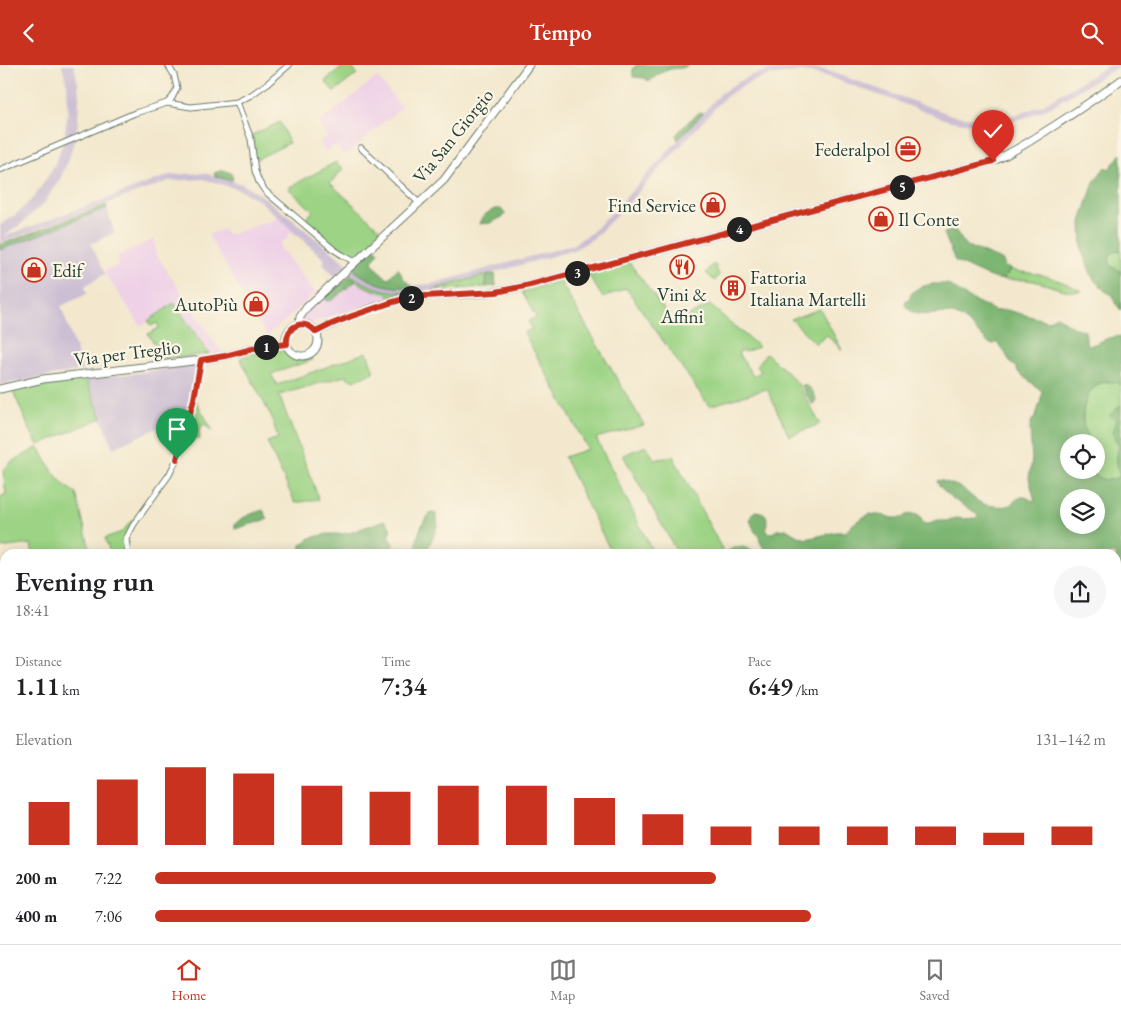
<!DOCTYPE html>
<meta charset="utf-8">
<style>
body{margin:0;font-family:"EB Garamond",serif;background:#f6f6f6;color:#202124;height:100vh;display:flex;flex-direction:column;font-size:19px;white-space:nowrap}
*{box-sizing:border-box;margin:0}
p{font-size:16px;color:#757577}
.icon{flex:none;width:28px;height:28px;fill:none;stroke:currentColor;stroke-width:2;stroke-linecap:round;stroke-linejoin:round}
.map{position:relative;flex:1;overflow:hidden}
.drawer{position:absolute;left:0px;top:484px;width:1121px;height:396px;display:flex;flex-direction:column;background:#fff;border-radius:15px 15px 0 0;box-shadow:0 2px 12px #0003}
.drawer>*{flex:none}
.tools{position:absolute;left:1060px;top:369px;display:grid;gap:10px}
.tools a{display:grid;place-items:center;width:45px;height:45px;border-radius:50%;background:#fff;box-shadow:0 2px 12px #0003;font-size:25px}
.pin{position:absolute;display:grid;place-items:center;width:42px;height:42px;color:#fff;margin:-51px -21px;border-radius:50% 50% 50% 0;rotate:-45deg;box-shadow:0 0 5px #0007}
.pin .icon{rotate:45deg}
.km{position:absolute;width:25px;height:25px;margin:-12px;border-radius:50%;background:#222;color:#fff;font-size:14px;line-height:25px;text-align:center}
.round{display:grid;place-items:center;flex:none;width:52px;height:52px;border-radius:26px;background:#f6f6f6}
.headline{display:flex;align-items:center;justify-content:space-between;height:85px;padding:0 15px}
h1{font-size:28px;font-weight:600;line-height:38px}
.stats{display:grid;grid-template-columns:repeat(3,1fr);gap:8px;height:85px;padding:5px 15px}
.stats div{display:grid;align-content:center}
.stats b{font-size:25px;font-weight:600}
.stats small{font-size:14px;font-weight:400}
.stats p{font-size:14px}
.chart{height:140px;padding:10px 15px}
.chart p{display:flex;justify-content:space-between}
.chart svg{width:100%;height:90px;margin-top:5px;stroke:#c8321e;stroke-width:6}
ul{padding:0 15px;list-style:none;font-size:16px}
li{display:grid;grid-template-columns:80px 60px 1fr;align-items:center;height:38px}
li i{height:12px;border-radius:6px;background:#c8321e}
header{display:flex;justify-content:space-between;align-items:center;height:65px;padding:0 15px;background:#c8321e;color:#fff;font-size:22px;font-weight:600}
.dock{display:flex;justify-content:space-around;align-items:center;height:70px;border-top:1px solid #e0e0e0;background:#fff;font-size:14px;color:#757577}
.dock a{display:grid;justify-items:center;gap:2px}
.dock .selected{color:#c8321e}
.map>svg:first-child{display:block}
.built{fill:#eed0e7}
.industrial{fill:#ccbed3}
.green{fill:#9cd384;stroke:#5e885c}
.forest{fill:#7db572;stroke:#4e7953;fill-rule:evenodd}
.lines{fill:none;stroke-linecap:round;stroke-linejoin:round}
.street-casing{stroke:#69796a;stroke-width:7}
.secondary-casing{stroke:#69796a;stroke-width:9}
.street{stroke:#fff;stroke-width:5}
.secondary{stroke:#fff;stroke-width:7}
.route-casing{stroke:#fff;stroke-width:10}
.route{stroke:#c8321e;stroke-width:6}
.labels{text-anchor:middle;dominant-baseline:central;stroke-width:4.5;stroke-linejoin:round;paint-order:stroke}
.street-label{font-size:19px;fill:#1f3d34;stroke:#fcf5e5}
.poi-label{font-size:19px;fill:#1f3d34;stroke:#fcf5e5;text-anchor:end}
</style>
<header><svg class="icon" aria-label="back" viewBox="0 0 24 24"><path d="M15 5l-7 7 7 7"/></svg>Tempo<svg class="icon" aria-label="search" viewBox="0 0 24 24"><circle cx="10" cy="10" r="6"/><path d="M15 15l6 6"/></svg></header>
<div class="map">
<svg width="1121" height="879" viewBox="0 0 1121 879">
<rect width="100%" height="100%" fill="#fcf5e5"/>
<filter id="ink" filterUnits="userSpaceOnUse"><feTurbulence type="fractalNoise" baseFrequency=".02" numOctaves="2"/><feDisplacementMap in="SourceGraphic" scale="10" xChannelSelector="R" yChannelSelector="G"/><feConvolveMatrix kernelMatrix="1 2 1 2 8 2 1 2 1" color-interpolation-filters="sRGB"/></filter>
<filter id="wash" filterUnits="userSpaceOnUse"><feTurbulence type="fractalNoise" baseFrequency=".0096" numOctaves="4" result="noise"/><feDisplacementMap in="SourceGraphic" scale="20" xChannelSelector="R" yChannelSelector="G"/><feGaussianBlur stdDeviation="1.12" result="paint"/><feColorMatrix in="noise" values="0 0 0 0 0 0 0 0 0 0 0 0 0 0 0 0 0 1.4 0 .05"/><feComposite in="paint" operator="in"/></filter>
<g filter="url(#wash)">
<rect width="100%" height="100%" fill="#f3e8cd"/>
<path class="built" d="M377 12 402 42 344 91 336 81 324 86 319 76 327 73 319 58Z
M282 152 301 168 294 171 292 167 287 170 288 174 281 177V184L316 228 267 271 208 170 224 164 227 170Z
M154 174 156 189 222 288 209 289 174 238 141 261 105 209 106 205 119 200 117 191Z
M356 216 365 221 387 229 389 232 308 259 303 258 302 252 324 231 327 236H330L345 226Z"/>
<path class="industrial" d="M62 0H74L78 19 79 33 78 58 71 88 60 114 44 138 21 159 3 172 169 110 205 108 242 119 263 131 362 211 379 219 400 222 431 219 572 180 591 168 618 141 721 28 736 18 752 10 768 5 801 2 826 5 952 50 978 54 999 53 1017 50 1044 39 1109 0H1121L1047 44 1019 55 1000 59 978 60 950 56 829 12 818 9 801 7 784 9 770 11 755 15 739 23 724 33 622 145 594 173 574 185 432 225 400 228 378 224 359 216 344 204 335 212 322 198 325 195 260 136 240 125 204 114 169 116 0 178V160L14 151 35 131 50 108 56 96 64 75 68 44 67 20Z
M107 143 114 168 91 179 105 209 85 221 87 229 61 241 83 305 0 320V185Z
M198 298 187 350 113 383 85 313 138 308Z
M1116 772 1121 779V840L1116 828Z"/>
<path class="green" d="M345 0H350L357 9 334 27 325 16Z
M280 57 289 78 255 95 252 70Z
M336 97 343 104 330 118 384 168 359 190 357 191 342 187 304 155 313 146 288 123Z
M1121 185V207L1110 200 1109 192 1114 186Z
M629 197 674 258 710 240 759 282 744 287 743 285 738 288 753 311 761 307 757 301 766 288 789 309 798 319 820 359 789 371 767 324 709 341 626 223 603 233 588 209Z
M713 199 717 202 716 204 719 209 715 216 706 208Z
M1010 204C1019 208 1027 207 1037 209 1053 212 1067 219 1082 226 1067 230 1043 216 1027 215 1014 214 1002 217 991 211 1002 214 1004 215 1010 204Z
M351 209C368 223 389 228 410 227L389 232 387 229C380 227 373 225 366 222 360 219 356 215 351 212L348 213Z
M489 209 485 216 486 222 432 225Z
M560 216 644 360 596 373 654 489H612L564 392 588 384 524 268 532 264 528 256 536 252 522 227Z
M174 238 209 289 164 294 148 269 159 263 157 258 151 261 148 256Z
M820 244 842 285 827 270 816 279 791 254Z
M273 282 285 285 294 293 300 294H306L312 292 313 295 271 309 277 320 367 287 374 307 354 316 345 311 279 330 319 434 295 438 267 377 278 373 271 351 240 293Z
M85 313 102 353 38 380 28 361 12 324Z
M1116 316 1121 320V340L1116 346V355L1112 368 1119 381C1116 392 1116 400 1121 411 1105 419 1098 413 1085 405H1096V378L1085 377 1088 370 1083 361V346L1088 328 1101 317Z
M196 336 213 366 203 359 199 365 200 374H195L192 372C188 360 194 347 196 336Z
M646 381 655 395 673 391 724 488 723 489H678L623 390Z
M39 382C48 400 58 418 76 428L91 489H33L31 479 0 483V432L6 429 3 405 11 397Z
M138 450 129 466 126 487 110 488 105 473 122 467 131 456Z"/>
<path class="forest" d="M636 0H688C682 4 678 3 671 4 663 6 655 11 649 17L645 13 633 12V4Z
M700 47 703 48 678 75 676 70 689 56Z
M1121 89V185L1114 186 1109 192 1110 200 1121 207V245L1115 238 1113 230 1105 226 1093 214 1082 186 1081 157 1094 117 1105 102 1109 104Z
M223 105 231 108 233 114 231 116 215 111 214 108Z
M106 140 107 143 0 185V180Z
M495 144H501L505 148 504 151 490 158 479 159C481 151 488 147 495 144Z
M951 166H956L965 180 1003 196 1005 202 1010 204C1008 208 1006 213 1002 214 993 216 964 200 955 196L944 168Z
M373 182 379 187 373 195 372 197 378 205 388 214 398 203 404 214 412 221 411 222C390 224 373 219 355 206L354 203V200Z
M489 209H495L496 221 486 222V213Z
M351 212 356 216 332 235 327 236 324 231C334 225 341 217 351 212Z
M933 219H947L955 224 965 231 995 246 1007 245 1047 256 1057 251C1068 259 1070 263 1084 265 1087 269 1085 275 1087 280 1095 280 1097 278 1104 275 1109 272 1116 272 1121 271V320C1116 316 1112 317 1106 317 1088 318 1081 344 1083 359 1084 363 1086 367 1088 370L1085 377 1069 378V405C1074 405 1081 404 1086 405 1101 411 1102 421 1120 411 1116 399 1116 393 1119 381L1112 368 1116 355 1110 350 1121 340V625L1116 628V489H1041C1029 486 1017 484 1005 488L1004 489H914L908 487 906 489H773C765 484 759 481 759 470L755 467 750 455 752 449 755 446C772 448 765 454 767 467L772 468 777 465 786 464 794 469 806 474 836 467H846L852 460 860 454 870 449 886 451 892 453H902L906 450 914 449 919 451 924 459H929L938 456H948L957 453 964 454 976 453 978 451 976 448C961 438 947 433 937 417L938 415C947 417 957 420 964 425 972 431 978 439 988 440 991 441 1004 442 1008 441 1013 439 1017 431 1025 432 1029 433 1031 436 1035 436L1029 413 1032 395 1030 363 1032 355 1035 353 1041 335 1042 326 1018 307C1017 302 1016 300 1011 299L1006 289 997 277 994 279 988 278C980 270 967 254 956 250 939 244 917 258 905 240L906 235 909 234C912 223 923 221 933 219ZM1069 432H1096V460H1069Z
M801 320C809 319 815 328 816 335L814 338 812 339Z
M263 445 268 454 235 464V459C242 452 253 448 263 445Z
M432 448 436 449C440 458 435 468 431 476 428 482 428 486 422 489L416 485C416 475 422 452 432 448Z
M385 455C391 463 392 463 388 472L394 478 393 481 390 485 386 486 365 487H327L304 489 300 486 301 480 310 473 327 469H339L349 468Z
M735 482C744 481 750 484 757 489H723Z
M5 761V794L1 791 0 789V772Z
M5 807V868L0 860V809Z
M7 875H154L157 879H6Z
M201 875H258L256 879H195Z
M359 875H808L805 879H362Z"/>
</g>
<g filter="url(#ink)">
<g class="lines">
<g class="street-casing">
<path id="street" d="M237 37 251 74 255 106 259 117 265 126 333 184 344 191 355 197
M167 38 191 42 237 37 251 30 268 18 289 0
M361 83 419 138
M0 105 135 48 167 38 172 33 177 23 174 10 168 0
M128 489 126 474 134 459 169 410 177 394 194 334 201 295
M0 512 5 513"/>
</g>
<g class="secondary-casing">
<path id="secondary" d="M286 275a16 16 0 1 1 32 0a16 16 0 1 1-32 0Z
M299 260 300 252 307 242 444 115 529 0
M316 267C344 253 385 236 416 232 439 229 462 230 485 228 500 227 515 223 530 220L993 96C1015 87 1036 72 1057 59 1078 45 1100 31 1121 15
M0 324 43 314 201 295 225 291 260 282 287 279"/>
</g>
<use href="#street" class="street"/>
<use href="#secondary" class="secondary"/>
</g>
</g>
<g class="lines" filter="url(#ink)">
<g class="route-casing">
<path id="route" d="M177 394 194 334 201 295 225 291 260 282 287 279C285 261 304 252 316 267L332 259 352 251 390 238 407 233 425 231 496 227 530 220 993 96"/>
</g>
<use href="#route" class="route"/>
</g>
<defs>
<g id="office-ring" transform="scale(1.25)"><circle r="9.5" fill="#fcf5e5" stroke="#c8321e" stroke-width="1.5"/><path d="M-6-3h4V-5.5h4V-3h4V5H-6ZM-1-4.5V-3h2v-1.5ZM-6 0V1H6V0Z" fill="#c8321e"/></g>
<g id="shop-ring" transform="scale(1.25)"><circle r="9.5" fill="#fcf5e5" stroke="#c8321e" stroke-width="1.5"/><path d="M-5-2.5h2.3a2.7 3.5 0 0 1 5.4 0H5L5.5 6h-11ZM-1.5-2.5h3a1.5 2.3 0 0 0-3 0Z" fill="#c8321e"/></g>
<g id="restaurant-ring" transform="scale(1.25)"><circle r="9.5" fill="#fcf5e5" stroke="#c8321e" stroke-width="1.5"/><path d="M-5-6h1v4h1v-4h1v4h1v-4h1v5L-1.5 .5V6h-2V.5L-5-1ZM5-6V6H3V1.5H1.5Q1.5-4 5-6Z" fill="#c8321e"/></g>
<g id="building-ring" transform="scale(1.25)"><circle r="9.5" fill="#fcf5e5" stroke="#c8321e" stroke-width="1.5"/><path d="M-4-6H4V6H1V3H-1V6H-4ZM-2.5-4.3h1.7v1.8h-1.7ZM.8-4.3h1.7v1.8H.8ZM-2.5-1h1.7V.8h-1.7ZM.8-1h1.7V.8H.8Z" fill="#c8321e"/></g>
</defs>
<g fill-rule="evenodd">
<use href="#office-ring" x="908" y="84"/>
<use href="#shop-ring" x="713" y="140"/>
<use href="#shop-ring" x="881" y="154"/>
<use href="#restaurant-ring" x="682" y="202"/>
<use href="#shop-ring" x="34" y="205"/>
<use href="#building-ring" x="733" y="223"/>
<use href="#shop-ring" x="256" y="239"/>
</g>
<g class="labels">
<g class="street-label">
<text transform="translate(453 71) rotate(-51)">Via San Giorgio</text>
<text transform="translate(127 288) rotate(-7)">Via per Treglio</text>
</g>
<g class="poi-label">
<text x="890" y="84">Federalpol</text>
<text x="696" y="140">Find Service</text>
<text x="898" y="154" text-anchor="start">Il Conte</text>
<text x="52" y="205" text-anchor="start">Edif</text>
<text x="750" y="212" text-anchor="start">Fattoria<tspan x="750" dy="22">Italiana Martelli</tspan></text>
<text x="682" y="229" text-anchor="middle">Vini &amp;<tspan x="682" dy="22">Affini</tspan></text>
<text x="238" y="239">AutoPiù</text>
</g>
</g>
</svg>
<div class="tools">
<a><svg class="icon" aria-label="locate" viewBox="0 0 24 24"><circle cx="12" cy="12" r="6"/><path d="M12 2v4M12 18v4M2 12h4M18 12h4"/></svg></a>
<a><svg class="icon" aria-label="layers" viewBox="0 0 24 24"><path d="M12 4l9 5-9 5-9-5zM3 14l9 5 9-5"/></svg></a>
</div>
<div class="pin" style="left:177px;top:394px;background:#1e9e55"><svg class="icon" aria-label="arrive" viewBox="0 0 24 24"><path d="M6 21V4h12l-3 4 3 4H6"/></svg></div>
<div class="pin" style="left:993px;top:96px;background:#d93025"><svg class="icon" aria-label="check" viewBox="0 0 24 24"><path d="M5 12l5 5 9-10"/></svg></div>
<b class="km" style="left:266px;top:282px">1</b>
<b class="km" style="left:411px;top:233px">2</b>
<b class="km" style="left:577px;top:208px">3</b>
<b class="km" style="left:739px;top:164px">4</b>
<b class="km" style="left:902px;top:122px">5</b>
<section class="drawer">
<div class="headline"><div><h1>Evening run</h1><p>18:41</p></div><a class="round"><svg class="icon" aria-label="share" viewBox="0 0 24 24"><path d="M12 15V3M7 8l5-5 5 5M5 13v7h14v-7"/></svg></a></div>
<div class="stats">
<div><p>Distance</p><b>1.11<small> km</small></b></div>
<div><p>Time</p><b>7:34</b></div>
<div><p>Pace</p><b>6:49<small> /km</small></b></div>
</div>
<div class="chart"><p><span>Elevation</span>131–142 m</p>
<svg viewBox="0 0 160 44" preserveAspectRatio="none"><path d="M5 44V23M15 44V12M25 44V6M35 44V9M45 44V15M55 44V18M65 44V15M75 44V15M85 44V21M95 44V29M105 44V35M115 44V35M125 44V35M135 44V35M145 44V38M155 44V35"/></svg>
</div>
<ul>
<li><b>200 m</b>7:22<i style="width:59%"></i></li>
<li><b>400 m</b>7:06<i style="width:69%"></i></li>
</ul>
</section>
</div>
<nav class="dock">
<a class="selected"><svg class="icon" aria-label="home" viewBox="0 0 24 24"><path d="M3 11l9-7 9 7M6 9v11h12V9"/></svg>Home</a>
<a><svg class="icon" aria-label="map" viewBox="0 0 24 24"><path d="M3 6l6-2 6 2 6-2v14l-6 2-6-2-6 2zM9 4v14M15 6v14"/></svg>Map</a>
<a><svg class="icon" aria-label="saved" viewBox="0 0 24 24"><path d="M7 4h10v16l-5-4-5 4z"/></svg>Saved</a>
</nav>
